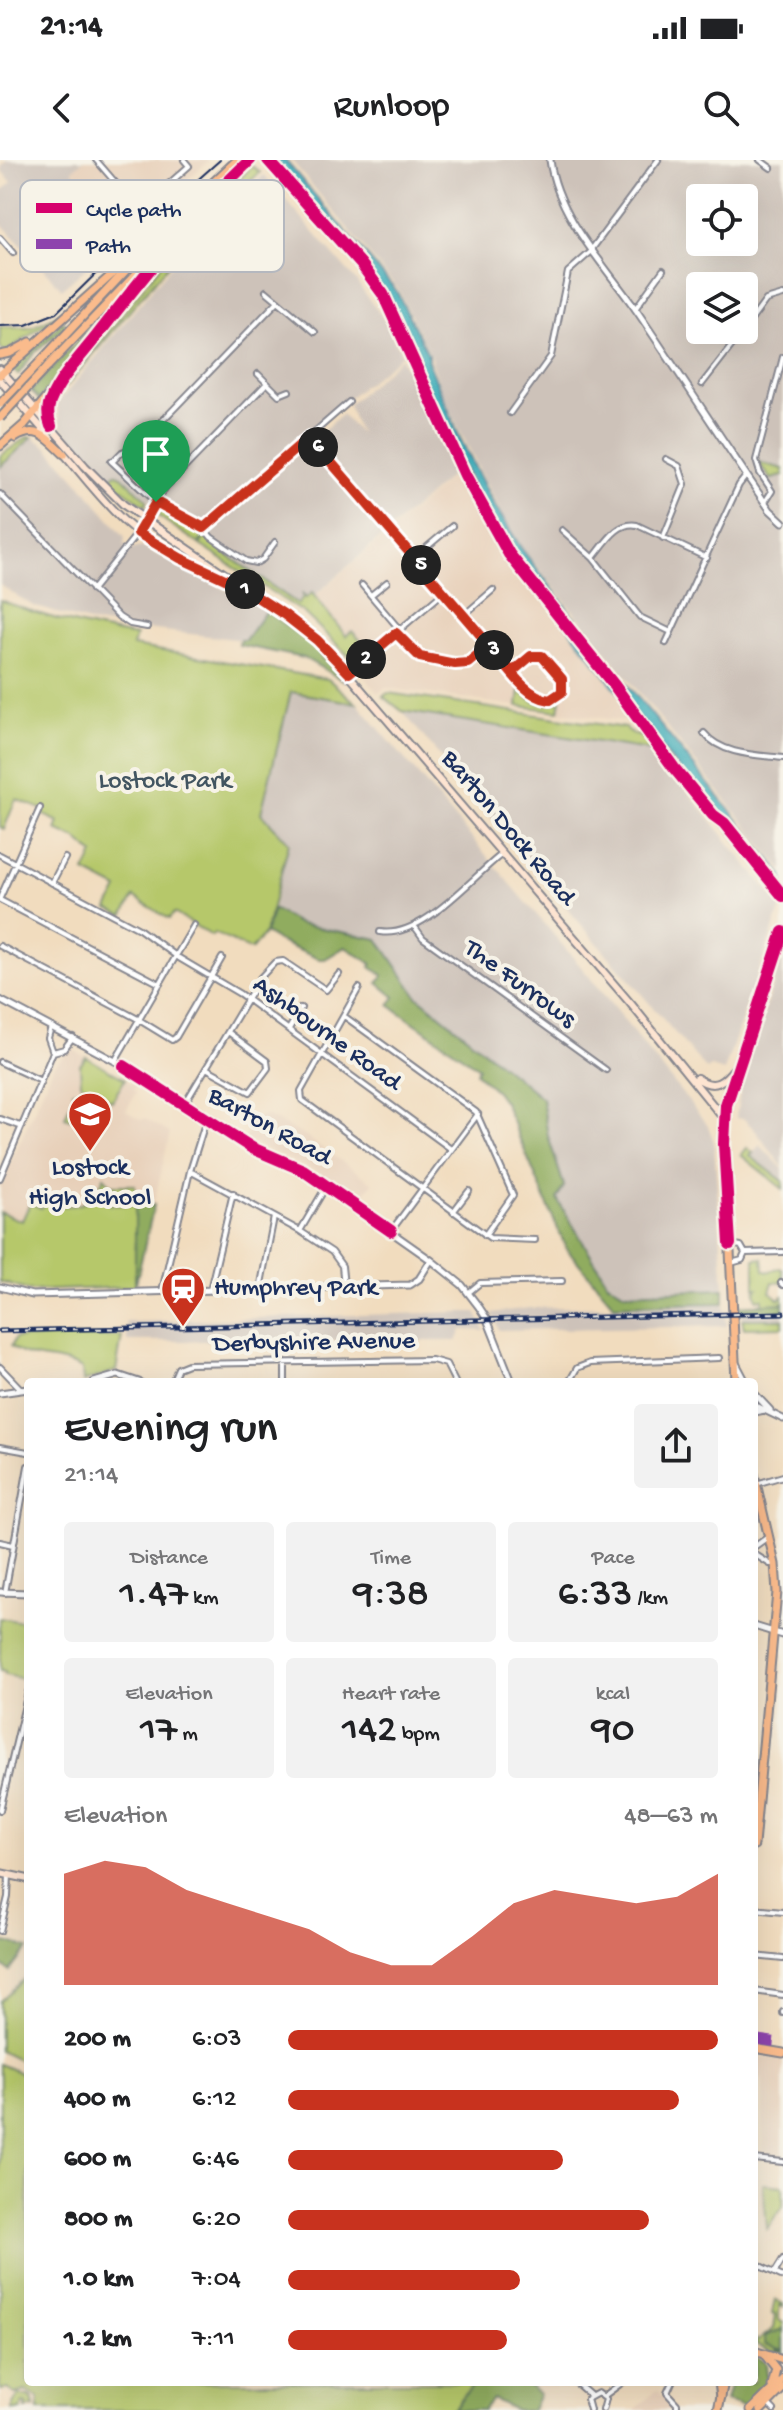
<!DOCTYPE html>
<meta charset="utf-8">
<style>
body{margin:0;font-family:"Gochi Hand",sans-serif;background:#f2f2f2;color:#202124;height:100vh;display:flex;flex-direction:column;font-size:30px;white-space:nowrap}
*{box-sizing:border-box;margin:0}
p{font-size:26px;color:#757577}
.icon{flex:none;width:44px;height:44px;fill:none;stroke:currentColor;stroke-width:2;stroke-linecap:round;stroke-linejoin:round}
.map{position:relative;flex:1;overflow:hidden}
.details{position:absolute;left:24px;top:1218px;width:734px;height:1008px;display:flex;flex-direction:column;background:#fff;border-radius:8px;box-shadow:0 8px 32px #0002}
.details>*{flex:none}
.buttons{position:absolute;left:686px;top:24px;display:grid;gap:16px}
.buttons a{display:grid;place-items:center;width:72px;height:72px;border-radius:8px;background:#fff;box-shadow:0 8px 32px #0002;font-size:40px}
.pin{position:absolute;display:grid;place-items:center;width:68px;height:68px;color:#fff;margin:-82px -34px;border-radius:50% 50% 50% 0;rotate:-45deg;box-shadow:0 0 8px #0007}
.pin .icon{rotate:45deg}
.km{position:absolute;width:40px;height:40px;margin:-20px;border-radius:50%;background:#222;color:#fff;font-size:22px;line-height:40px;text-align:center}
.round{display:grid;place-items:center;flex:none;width:84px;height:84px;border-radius:8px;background:#f2f2f2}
.overview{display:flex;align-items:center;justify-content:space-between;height:136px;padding:0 40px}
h1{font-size:44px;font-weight:600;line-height:60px}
.stats{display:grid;grid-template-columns:repeat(3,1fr);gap:12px;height:136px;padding:8px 40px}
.stats div{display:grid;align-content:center;border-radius:8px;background:#f2f2f2;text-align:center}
.stats b{font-size:40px;font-weight:600}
.stats small{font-size:22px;font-weight:400}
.stats p{font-size:22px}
.chart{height:224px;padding:16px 40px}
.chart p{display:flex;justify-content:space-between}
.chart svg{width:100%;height:144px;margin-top:8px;fill:#c8321e;opacity:.7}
ul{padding:0 40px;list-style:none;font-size:26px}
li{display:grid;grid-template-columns:128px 96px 1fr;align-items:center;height:60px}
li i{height:20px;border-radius:10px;background:#c8321e}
.status{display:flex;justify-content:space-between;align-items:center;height:56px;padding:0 40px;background:#fff;direction:ltr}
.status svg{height:22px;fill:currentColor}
header{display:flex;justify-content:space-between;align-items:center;height:104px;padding:0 40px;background:#fff;font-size:36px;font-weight:600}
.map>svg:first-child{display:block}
.built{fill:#e7cfb8}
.industrial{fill:#cdc2b9;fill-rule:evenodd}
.green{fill:#b6c86b;stroke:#687c64;stroke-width:2}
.forest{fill:#90ac5f;stroke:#566e5e;stroke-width:2}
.water{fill:#3cacb8;stroke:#2c6e8b;stroke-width:2}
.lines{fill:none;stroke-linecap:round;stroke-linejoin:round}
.minor-casing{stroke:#86868e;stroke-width:8}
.tertiary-casing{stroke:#86868e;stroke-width:9}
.secondary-casing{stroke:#86868e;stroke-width:10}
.primary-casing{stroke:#86868e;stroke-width:11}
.trunk-casing{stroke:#86868e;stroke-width:11}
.minor{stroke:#fff;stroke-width:4}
.tertiary{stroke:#fff;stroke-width:5}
.secondary{stroke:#fde4d1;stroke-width:6}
.primary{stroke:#fabb8c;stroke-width:7}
.trunk{stroke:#fabb8c;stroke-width:7}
.tram{stroke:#1b2f5e;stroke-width:2}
.rail-casing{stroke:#1b2f5e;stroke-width:5}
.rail{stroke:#f7f3e8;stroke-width:2;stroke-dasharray:6;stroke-linecap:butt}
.trunk-bridge-casing{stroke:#86868e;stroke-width:11;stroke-linecap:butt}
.trunk-bridge{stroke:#fabb8c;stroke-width:7}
.quiet{stroke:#8e44ad;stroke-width:10;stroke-dasharray:20 10;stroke-linecap:butt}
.cycleway-casing{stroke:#f7f3e8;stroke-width:17}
.cycleway{stroke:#d6006c;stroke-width:12}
.route-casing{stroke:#fff;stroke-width:16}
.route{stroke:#c8321e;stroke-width:10}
.labels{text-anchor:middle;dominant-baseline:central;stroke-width:8;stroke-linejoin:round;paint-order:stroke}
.park-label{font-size:26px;fill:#425561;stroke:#f7f3e8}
.street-label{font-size:26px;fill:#1b2f5e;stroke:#f7f3e8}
.poi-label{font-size:26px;fill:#1b2f5e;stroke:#f7f3e8}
.key{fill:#f7f3e8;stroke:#b5b8bf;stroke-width:2}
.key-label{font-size:22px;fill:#1b2f5e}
</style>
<div class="status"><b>21:14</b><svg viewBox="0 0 49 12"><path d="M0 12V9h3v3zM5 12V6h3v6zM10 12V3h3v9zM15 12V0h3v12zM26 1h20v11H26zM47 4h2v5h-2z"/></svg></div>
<header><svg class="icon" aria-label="back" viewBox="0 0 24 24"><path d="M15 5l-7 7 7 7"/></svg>Runloop<svg class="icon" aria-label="search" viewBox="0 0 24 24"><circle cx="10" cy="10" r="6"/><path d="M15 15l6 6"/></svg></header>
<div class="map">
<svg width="783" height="2250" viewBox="0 0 783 2250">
<rect width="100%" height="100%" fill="#f7f3e8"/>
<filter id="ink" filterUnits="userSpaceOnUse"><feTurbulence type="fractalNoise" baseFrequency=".0125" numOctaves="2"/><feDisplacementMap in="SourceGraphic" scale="16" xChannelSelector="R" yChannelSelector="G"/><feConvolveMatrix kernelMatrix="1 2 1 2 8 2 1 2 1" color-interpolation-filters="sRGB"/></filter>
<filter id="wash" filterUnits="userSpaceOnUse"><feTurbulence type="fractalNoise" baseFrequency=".006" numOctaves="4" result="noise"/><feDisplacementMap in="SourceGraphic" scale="32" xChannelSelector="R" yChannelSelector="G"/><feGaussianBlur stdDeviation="1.8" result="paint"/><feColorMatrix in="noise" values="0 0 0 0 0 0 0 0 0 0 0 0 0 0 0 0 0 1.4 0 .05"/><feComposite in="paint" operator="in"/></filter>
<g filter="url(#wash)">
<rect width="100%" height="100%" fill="#f1dcbe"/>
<path class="built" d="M83 0H210L92 103 54 59 89 29 72 9Z
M464 316 509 396 604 516 637 563 386 528 378 533 331 477 299 451 449 319Z
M72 889 136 926 133 930 136 932 126 951 142 960 144 958 170 973 135 1127 30 1131 0 1122V1027L54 905Z
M267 956 305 976 373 1023 357 1041 315 1011 244 979 256 958Z
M754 1896 776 1898 783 1902V1997L764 1996 763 1919 754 1918Z
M657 2230 675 2250H635Z"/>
<path class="industrial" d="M7 0H83L72 10 88 28 54 59 92 103 62 129 0 62V33L12 22 0 9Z
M291 0H783V711L512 375 443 237 429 192 398 129ZM700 38H744V82H700ZM700 126H744V170H700Z
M264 15 357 122 385 161 402 195 336 248 206 362H198L194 370 161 351 122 316 115 314 110 320 61 266 57 244 192 81Z
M401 198 454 313 301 448 205 381 213 367 342 254 360 274 348 245Z
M32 277 47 287 82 326 125 377 124 384 132 389 142 387 169 400 266 451 244 480 92 463 33 446 0 425V307Z
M291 532 358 544 587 814 708 966 714 982 724 1129 625 1133 608 1123 556 1038 542 938 417 836 378 779 299 764 273 749 289 683 261 653Z
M402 551 655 591 781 747 724 911 711 907 707 910 555 734Z
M783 793V1007L755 970 744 959 736 958 742 919Z
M760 985 783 1009V1021L750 996Z
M724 1143 727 1166 499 1170 492 1153 530 1148Z
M783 1151V1159H742V1152Z
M465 1152H476L485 1171 462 1170 457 1181H127L126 1162Z"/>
<path class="green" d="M242 0H247L174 69 74 172 72 170 172 66Z
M252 6 260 12 197 71 55 240 167 97Z
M62 153 7 191H3L0 187V167L30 168Z
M27 277H32L0 307V296Z
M758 302 783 309V316L771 319Z
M115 313 122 316 147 340 146 346 110 320Z
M160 351 181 360 204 375 199 384 158 356Z
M205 377 215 383 214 386 298 444 303 437 302 433 306 438 312 433 346 476 352 471 366 486 370 483 372 488 354 501 304 453 200 385Z
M0 440C45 458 88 468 136 476L133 486 328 519 356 543 291 532 261 653 289 683 265 773 251 790 214 773 212 776 174 753 169 759 134 737 123 756 108 749 118 729 85 712 94 694 75 678 56 670 59 662 42 654 44 650 16 639 4 669 0 667Z
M520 530C532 543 545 549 561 540L559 551 518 546Z
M388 533 625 568 635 575 644 577 655 591 402 551 383 536Z
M86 897 125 919 112 941 81 923 80 905Z
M80 929 81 934 103 947 102 950 70 959 65 957 74 935 73 931Z
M747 988 753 993 750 996 783 1021V1029L741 995Z
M104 1017 112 1025H135V1039H112L111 1045H135V1127L30 1131 0 1122V1052L22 1061 30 1043 41 1048 47 1043C76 1050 92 1046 104 1017Z
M763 1098 764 1110 767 1112 780 1108 783 1110V1123L773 1122 770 1132 779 1139 783 1136V1143L757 1145 763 1143V1139H757L755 1132 758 1128H755V1099Z
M742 1159H783V1167L744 1168Z
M122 1176 116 1211 83 1222 82 1209C61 1196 30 1203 11 1186L15 1178Z
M0 1458 28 1463V1520L5 1515V1512L0 1511Z
M28 1815V1905L0 1891V1841Z
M0 1904 28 1916V2222H475L452 2250H38L39 2239 26 2231 15 2234 7 2229 0 2230Z
M763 2024 783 2026V2047L767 2069Z
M775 2139 783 2144V2147L779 2145V2160L783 2163V2169L776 2171V2190H783V2193L771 2191 754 2183V2179L758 2181 774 2168 776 2155 772 2154Z
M19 2235 32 2238 34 2247 26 2249 27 2245 23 2244 21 2250H13V2245Z"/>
<path class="forest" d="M123 130 125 131 39 240 31 231Z
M63 161 67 166 35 192 18 215 11 208Z
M266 451 310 483 344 521 304 498 239 485 240 480H245Z
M273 749 299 764 378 779 417 836 542 938 548 976 564 1026 557 1039 608 1123 625 1133 724 1129V1143L614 1145 566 1088 504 942 496 931 476 913 479 908 389 845 395 837 378 823 383 815 370 807 372 804 345 787 325 799H319L280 782 265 773Z
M135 1045H154L135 1127Z
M783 1143V1151L742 1152 738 1146Z
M0 1781 28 1788 10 1811 0 1804Z
M783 2169V2190L765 2184V2176Z
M754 2196 766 2203 767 2215 772 2221 771 2223 749 2248 726 2241 731 2222H754Z
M475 2222H524L539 2234 532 2250H516L492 2239 483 2250H452Z"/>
<path class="water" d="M271 0H285L396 130 428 194V201L459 276 493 343 521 388 617 512 783 715V734L663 590 511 394 474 329 384 134 362 102Z"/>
</g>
<g filter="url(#ink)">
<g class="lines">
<g class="minor-casing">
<path id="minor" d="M96 0 139 50 189 6 184 0
M760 0 771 8
M104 41 120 27
M0 78 13 93
M76 78 110 49 98 35
M592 89 658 0
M266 131 315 172
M635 149 663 110
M744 170 766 140 783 135
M258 214 279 235 289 231
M702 224 744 170
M510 253 551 196 568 112 593 90
M309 277 529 531 537 537 550 540 562 532V519L542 496H531L512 512
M111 301 152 339 204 368 211 377 246 401 256 403 263 399 275 382
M112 302 122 292 139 285 278 141
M0 334 119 457 130 464 147 467
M765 342 772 331 760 313 756 300 783 197
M204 368 349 242
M562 370 593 398 640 457 671 472
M663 378 685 324 679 306 666 299
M414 398 452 366
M593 398C605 384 617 361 637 365L707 398
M362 425 400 470
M92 430 136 375 166 327 267 223
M371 435 387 422
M464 455 493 430
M396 473 420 497 455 504 468 503 489 485
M666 483 739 325 746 316
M349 513 444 432
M704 573C721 595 758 595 783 598
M0 695 139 769 179 798 240 834 451 989
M52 723 65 698
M0 738 40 648
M0 740 160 824
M415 767 423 778 606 910
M380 772C422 779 471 718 502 694
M0 786 136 858 172 880 176 877 222 798
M359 828 301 931 302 940 490 1078 535 1080
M344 856 476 952 513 1035 485 1075
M51 867 48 878 53 892 64 889 73 877
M289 869 301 848
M115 901 194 765
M0 902 41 921
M206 908 250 932 268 908 267 901 228 872
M184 945 260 818 275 802 283 801 326 830 339 814
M0 959 20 966
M190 1011 300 1071 332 1092 342 1106 344 1126
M0 1018 53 892
M453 1052 469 1031
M300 1071 327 1025
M391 1071 478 954
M730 1084 741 1086 745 1093 742 1100 731 1103
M745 1093 783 1092
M781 1123 783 1125
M260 1129 274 1057
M210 1130 233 1033
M162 1131 190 1011 206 960
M468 1133 480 1123 562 1121
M0 1207 21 1229
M172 1222 178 1208 188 1204 432 1200 446 1204 455 1222
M285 1222V1203
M569 1222 577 1208 590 1203 719 1198
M0 1287 28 1292
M756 1324 783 1316
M0 1382 13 1385
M754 1387 768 1377
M754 1394 770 1404H775
M5 1433 28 1306
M0 1650 28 1532
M754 1749 783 1752
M0 1771 8 1737 9 1715
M754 1796 783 1799
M754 1831 783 1835
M783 1852V1853
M754 1999 783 2002
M754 2103 783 2117
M775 2112 783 2099
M575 2222 590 2235
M672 2222 667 2233 677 2244V2250
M604 2236 623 2222
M768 2244 774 2250
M590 2250 587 2239 598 2233 606 2239 603 2250"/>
</g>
<g class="tertiary-casing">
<path id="tertiary" d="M550 0C557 55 603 103 634 147 680 214 724 283 770 350L783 362
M0 840 115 901 252 988 303 1010 431 1100 462 1125 479 1147 487 1159 512 1222
M0 1127 32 1135 410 1125 419 1119 431 1100
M736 1203 746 1222
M94 1222 118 1215 139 1222
M0 1233 28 1229
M754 1233 770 1250
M754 1245 783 1259
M754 1252 765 1250
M0 1432 28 1433
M754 1466 783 1475"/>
</g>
<g class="secondary-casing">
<path id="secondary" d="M0 209 85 306 124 345 285 455 330 493 631 844 724 959
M0 220 51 279
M61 290C82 314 101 340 124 361 154 388 195 410 233 423
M697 918C715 931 724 921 736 906
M0 1713 28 1719"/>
</g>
<g class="primary-casing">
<path id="primary" d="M736 1222 724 959 730 928 783 772
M754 1314 775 1404 777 1432 754 1685
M754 1888 783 1893
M719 2222 721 2237"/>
</g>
<g class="trunk-casing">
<path id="trunk" d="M209 40 250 0
M0 195 10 193 30 182
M40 202 175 58 237 0
M47 207 180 68
M0 215 137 92
M51 266 48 249 54 234
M15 278C37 264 48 279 64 294
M0 286 24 265 210 39
M754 2191 783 2200
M765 2196 776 2210 772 2226
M718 2250 724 2222
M751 2250 783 2219
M761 2250 783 2228"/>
</g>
<use href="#minor" class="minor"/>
<use href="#tertiary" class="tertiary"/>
<use href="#secondary" class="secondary"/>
<use href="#primary" class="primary"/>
<use href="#trunk" class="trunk"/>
<path class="tram" d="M0 166 26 165 56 153 130 80 220 0"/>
<g class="rail-casing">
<path id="rail" d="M0 1171 783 1153"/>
</g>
<use href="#rail" class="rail"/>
<g class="trunk-bridge-casing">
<path id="trunk-bridge" d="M0 244 40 202
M0 258 47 207"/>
</g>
<use href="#trunk-bridge" class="trunk-bridge"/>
<path class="quiet" d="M754 1879 783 1883"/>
<g class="cycleway-casing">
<path id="cycleway" d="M268 0 361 104 383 134 465 315 509 394 614 525 674 608 713 655 724 663 783 736
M51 266C48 258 47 250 50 242 59 219 81 196 96 177 144 115 193 54 250 0
M124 906 252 988 303 1010 391 1071
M730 1084 724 984 726 945 783 772"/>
</g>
<use href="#cycleway" class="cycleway"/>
</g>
</g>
<g class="lines" filter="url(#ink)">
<g class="route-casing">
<path id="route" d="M156 342 138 373 180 398 240 426 285 455 317 480 349 513 396 473 420 497 455 504 468 503 489 485C506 504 524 537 550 540L562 532V519L542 496H531L512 512C445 433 377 355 309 277L204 368 156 342"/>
</g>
<use href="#route" class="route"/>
</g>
<defs>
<g id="school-pin" transform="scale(2.3)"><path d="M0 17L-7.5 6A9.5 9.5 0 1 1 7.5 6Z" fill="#c8321e" stroke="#f7f3e8"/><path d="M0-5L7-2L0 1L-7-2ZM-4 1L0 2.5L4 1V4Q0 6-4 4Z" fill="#fff"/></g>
<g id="station-pin" transform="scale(2.3)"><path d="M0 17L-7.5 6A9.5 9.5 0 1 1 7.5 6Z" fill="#c8321e" stroke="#f7f3e8"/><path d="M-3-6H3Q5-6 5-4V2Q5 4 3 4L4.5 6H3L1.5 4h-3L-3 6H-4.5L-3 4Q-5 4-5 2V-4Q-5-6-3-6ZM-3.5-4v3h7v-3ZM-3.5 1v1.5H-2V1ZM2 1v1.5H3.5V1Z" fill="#fff"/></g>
</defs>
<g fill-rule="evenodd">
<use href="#school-pin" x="90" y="954"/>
<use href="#station-pin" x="183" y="1129"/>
</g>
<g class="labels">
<g class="park-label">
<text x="165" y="622">Lostock Park</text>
</g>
<g class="street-label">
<text transform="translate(507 669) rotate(50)">Barton Dock Road</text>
<text transform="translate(519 825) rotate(36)">The Furrows</text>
<text transform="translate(326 875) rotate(36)">Ashbourne Road</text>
<text transform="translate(269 968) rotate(29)">Barton Road</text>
<text transform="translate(314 1184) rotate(-1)">Derbyshire Avenue</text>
</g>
<g class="poi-label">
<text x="90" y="1009">Lostock<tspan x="90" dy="30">High School</tspan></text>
<text x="214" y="1129" text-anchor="start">Humphrey Park</text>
</g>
</g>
<rect x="20" y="20" width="264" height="92" rx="12" class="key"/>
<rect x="36" y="43" width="36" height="10" fill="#d6006c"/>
<rect x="36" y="79" width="36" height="10" fill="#8e44ad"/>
<g class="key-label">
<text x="86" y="56">Cycle path</text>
<text x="86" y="92">Path</text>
</g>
</svg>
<div class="buttons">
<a><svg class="icon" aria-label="locate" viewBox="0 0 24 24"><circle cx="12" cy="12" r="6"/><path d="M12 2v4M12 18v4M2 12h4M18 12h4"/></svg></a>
<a><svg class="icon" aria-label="layers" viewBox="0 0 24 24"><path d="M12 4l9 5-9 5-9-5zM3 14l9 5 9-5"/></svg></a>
</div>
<div class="pin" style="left:156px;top:342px;background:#1e9e55"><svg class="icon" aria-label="arrive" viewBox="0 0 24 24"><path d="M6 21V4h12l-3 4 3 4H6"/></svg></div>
<b class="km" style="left:245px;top:429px">1</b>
<b class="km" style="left:366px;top:499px">2</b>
<b class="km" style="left:494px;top:490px">3</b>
<b class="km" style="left:421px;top:405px">5</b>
<b class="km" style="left:318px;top:287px">6</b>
<section class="details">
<div class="overview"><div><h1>Evening run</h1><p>21:14</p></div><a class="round"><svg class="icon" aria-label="share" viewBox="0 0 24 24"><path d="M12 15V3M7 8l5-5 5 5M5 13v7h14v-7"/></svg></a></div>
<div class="stats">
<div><p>Distance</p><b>1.47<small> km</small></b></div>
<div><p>Time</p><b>9:38</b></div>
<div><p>Pace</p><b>6:33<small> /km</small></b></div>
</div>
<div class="stats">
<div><p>Elevation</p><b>17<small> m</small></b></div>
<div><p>Heart rate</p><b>142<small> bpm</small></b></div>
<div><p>kcal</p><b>90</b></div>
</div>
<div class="chart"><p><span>Elevation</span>48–63 m</p>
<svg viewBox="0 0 160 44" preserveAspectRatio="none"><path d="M0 44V10L10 6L20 8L30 15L40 19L50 23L60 27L70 34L80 38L90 38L100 29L110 19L120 15L130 17L140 19L150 17L160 10V44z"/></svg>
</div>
<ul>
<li><b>200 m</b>6:03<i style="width:100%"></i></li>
<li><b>400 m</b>6:12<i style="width:91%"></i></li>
<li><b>600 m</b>6:46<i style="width:64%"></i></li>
<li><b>800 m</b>6:20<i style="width:84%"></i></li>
<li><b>1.0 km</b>7:04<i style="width:54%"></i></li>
<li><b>1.2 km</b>7:11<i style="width:51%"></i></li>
</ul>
</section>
</div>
